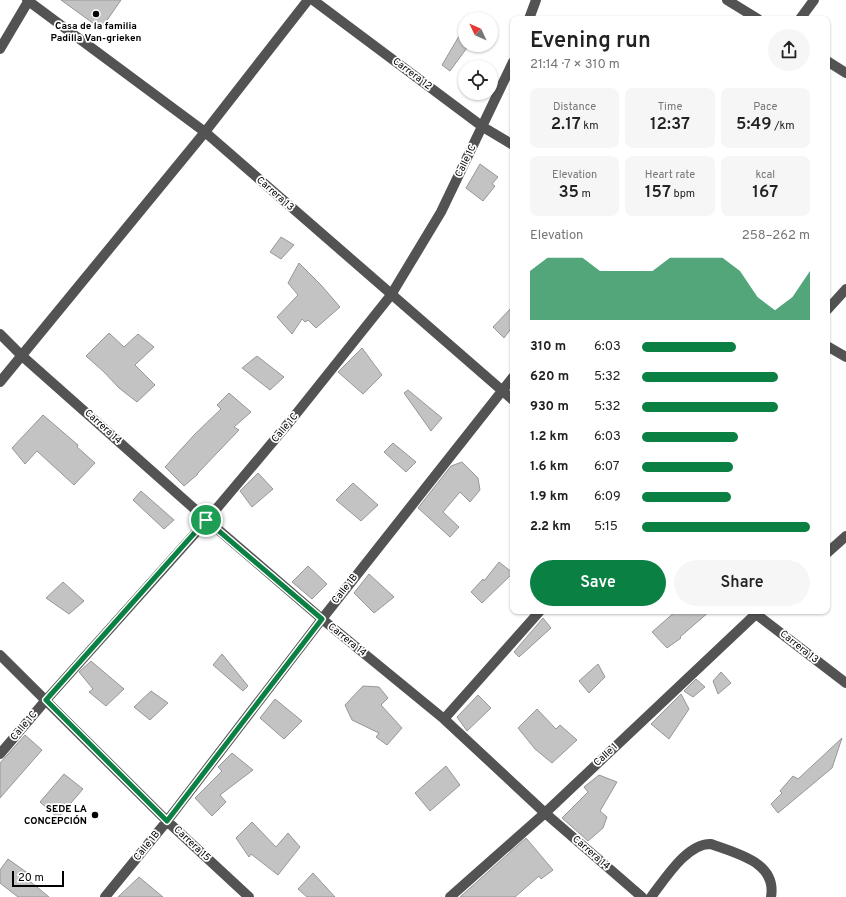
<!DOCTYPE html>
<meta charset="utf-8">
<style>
body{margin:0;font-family:Overpass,sans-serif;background:#f6f6f6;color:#222;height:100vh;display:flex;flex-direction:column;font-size:15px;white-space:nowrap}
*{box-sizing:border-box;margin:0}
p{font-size:13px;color:#767676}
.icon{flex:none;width:22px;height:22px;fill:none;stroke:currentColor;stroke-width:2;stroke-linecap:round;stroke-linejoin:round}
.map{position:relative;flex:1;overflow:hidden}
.details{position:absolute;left:510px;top:16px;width:320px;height:598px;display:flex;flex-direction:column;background:#fff;border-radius:8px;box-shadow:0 1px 3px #0004}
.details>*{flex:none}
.needle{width:26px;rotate:314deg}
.fabs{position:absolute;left:458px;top:12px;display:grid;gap:8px}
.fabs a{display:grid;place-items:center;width:40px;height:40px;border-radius:50%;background:#fff;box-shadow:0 1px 3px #0004;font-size:20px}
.scale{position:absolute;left:12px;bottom:10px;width:52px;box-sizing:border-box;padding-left:4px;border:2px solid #000;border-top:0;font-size:11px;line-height:14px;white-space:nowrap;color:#000;-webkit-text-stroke:3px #fff;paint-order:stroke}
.pin{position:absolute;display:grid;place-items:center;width:34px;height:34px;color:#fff;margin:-17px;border:2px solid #fff;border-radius:50%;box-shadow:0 1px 4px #0007}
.round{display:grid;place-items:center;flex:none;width:42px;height:42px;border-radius:21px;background:#f6f6f6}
.overview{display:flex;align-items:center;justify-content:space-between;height:68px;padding:0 20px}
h1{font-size:22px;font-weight:600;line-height:30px}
.metrics{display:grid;grid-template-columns:repeat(3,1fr);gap:6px;height:68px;padding:4px 20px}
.metrics div{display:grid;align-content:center;border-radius:8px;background:#f6f6f6;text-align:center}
.metrics b{font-size:17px;font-weight:600}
.metrics small{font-size:11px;font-weight:400}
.metrics p{font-size:11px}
.chart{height:112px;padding:8px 20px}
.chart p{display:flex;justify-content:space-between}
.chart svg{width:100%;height:72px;margin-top:4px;fill:#0b8043;opacity:.7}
.cta{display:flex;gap:8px;margin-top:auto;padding:8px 20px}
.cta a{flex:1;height:46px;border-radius:24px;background:#0b8043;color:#fff;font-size:16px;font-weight:600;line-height:46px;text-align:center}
.cta a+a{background:#f6f6f6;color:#222}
ul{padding:0 20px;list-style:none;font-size:13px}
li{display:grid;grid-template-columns:64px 48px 1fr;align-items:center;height:30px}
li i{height:10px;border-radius:5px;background:#0b8043}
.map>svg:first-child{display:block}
.building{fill:#c3c3c3;stroke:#979797}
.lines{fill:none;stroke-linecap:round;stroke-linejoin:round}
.minor{stroke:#535353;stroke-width:10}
.route-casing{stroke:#fff;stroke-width:8}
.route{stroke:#0b8043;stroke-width:5}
.poi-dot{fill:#000;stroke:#fff;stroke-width:1.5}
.labels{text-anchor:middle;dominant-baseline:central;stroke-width:3.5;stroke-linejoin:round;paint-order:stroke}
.poi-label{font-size:10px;font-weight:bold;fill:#000;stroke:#fff}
.street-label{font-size:10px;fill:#000;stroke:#fff}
</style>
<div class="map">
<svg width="846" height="897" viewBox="0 0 846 897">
<rect width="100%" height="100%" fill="#fff"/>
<path class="building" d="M61 0H121L101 29Z
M465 26V45H469L450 71 442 65Z
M480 164 498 177 492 184 495 186 483 201 466 188Z
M281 237 294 245 281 259 270 252Z
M299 263 321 285 340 307 316 328 308 320 305 322 302 319 292 334 277 317 298 295 288 283Z
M513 306V326L504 338 493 327Z
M109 333 124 347 138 334 154 347 135 365 155 385 137 402 119 388 104 372 86 356Z
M362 348 382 375 363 394 338 372Z
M257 356 284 377 270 390 242 368Z
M408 390 442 418 431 431 404 393Z
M229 393 251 412 234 427 239 430 197 474H198L184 486 165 467 195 434 221 409 217 405Z
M43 415 78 445 77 447 95 463 74 485 37 451 25 464 12 448Z
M393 443 416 462 406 472 384 452Z
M462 462 478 478 480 490 470 502 460 492 443 512 459 527 450 537 418 508 451 466Z
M258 473 273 489 252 507 240 491Z
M353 483 378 505 361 521 336 500Z
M141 491 174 520 164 529 133 500Z
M499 562 513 573 482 603 471 592 483 579 484 581Z
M308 566 327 584 312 599 292 582Z
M369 574 394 597 374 613 354 593Z
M63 582 84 601 69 614 46 598Z
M676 611H710L680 637 681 638 667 648 652 632Z
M543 618 551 628 519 657 514 652Z
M222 654 248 686 243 691 213 665Z
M91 661 124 689 106 706 89 692 93 689 79 672Z
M598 664 605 677 589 693 579 681Z
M721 672 731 683 718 694 713 681Z
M696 679 705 687 693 697 684 691Z
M363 686 379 687 388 698 381 705 402 728 387 745 376 737 379 733 352 720 345 705Z
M151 691 168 703 150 720 134 707Z
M681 694 689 709 669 739 651 724Z
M478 695 491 708 467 731 457 717Z
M275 699 302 721 284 739 260 718Z
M537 709 556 729 560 725 577 740 552 763 535 749 518 728Z
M25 735 42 750 0 798V763Z
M842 738 832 768 778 813 771 804 782 793 780 791 793 776 798 779Z
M232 753 253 770 220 795 226 802 212 816 195 798 222 771 218 767Z
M446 766 460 785 430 811 415 793Z
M64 774 83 789 58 818 40 802Z
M599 775 617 782 600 811 607 817 603 828 588 841 562 818 588 792 584 787Z
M252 822 276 847 288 833 300 847 278 875 251 854 249 857 236 838Z
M526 838 553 870 541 879 539 876 515 897H460Z
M8 859 29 874 26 878 49 897H18L0 883V870Z
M313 873 335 897H307L298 889Z
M139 877 163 897H118Z"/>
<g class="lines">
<path class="minor" d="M27 0 205 132 513 400
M313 0 483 127 513 145
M727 0 758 19
M529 19 536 0
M800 19 814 0
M0 49 29 0
M827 61 846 73
M827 310 846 289
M0 334 21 355 207 520 322 619 444 719 545 813 642 897
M827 346 846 357
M0 382 205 132 308 0
M827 553 846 536
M752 611 846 683
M0 655 167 821 249 897
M444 719 540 611
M0 754 46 700 207 520 292 419 391 295 441 212 513 62
M105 897 167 821 322 619 513 377
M450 897 545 813 759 611
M651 897C665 879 687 843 711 844 737 854 777 862 771 897"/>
</g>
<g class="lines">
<g class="route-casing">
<path id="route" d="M206 520 322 619 167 821 46 700Z"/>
</g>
<use href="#route" class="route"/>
</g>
<g class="poi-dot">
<circle cx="96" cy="14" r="4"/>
<circle cx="95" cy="815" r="4"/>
</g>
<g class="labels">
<g class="poi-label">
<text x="96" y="26">Casa de la familia<tspan x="96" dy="12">Padilla Van-grieken</tspan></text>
<text x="87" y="809" text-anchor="end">SEDE LA<tspan x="87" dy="12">CONCEPCIÓN</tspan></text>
</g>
<g class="street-label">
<text transform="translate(412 74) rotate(37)">Carrera 12</text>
<text transform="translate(466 161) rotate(-64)">Calle 1C</text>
<text transform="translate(275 194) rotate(41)">Carrera 13</text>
<text transform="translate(103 427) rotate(42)">Carrera 14</text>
<text transform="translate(285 428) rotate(-50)">Calle 1C</text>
<text transform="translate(345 589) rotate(-52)">Calle 1B</text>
<text transform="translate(347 640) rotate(39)">Carrera 14</text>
<text transform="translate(799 647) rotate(38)">Carrera 13</text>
<text transform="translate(24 726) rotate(-50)">Calle 1C</text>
<text transform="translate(606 755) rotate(-43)">Calle 1</text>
<text transform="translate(192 844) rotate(43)">Carrera 15</text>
<text transform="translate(147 846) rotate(-51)">Calle 1B</text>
<text transform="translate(591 853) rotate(41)">Carrera 14</text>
</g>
</g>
</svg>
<div class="fabs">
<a><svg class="needle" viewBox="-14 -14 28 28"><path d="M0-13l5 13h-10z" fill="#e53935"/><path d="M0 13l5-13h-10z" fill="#767676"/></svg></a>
<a><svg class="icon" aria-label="locate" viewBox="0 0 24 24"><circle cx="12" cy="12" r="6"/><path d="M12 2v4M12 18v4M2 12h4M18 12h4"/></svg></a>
</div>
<div class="scale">20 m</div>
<div class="pin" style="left:206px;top:520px;background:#1e9e55"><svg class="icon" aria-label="arrive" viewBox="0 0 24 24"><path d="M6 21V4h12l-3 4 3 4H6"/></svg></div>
<section class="details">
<div class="overview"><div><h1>Evening run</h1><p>21:14 · 7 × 310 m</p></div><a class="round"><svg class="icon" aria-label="share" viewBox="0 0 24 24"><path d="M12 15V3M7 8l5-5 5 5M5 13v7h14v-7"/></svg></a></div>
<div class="metrics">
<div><p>Distance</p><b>2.17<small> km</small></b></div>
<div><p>Time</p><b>12:37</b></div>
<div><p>Pace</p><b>5:49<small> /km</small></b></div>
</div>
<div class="metrics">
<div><p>Elevation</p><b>35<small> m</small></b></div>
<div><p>Heart rate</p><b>157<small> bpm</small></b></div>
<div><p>kcal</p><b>167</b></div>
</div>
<div class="chart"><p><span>Elevation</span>258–262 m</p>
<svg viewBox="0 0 160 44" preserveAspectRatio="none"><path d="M0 44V14L10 6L20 6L30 6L40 14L50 14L60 14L70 14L80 6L90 6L100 6L110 6L120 14L130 30L140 38L150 30L160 14V44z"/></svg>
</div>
<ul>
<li><b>310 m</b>6:03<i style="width:56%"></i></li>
<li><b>620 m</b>5:32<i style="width:81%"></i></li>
<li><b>930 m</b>5:32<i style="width:81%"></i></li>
<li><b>1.2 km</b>6:03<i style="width:57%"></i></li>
<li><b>1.6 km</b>6:07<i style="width:54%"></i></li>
<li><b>1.9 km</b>6:09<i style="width:53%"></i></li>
<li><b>2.2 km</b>5:15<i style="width:100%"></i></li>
</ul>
<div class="cta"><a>Save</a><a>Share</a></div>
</section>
</div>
